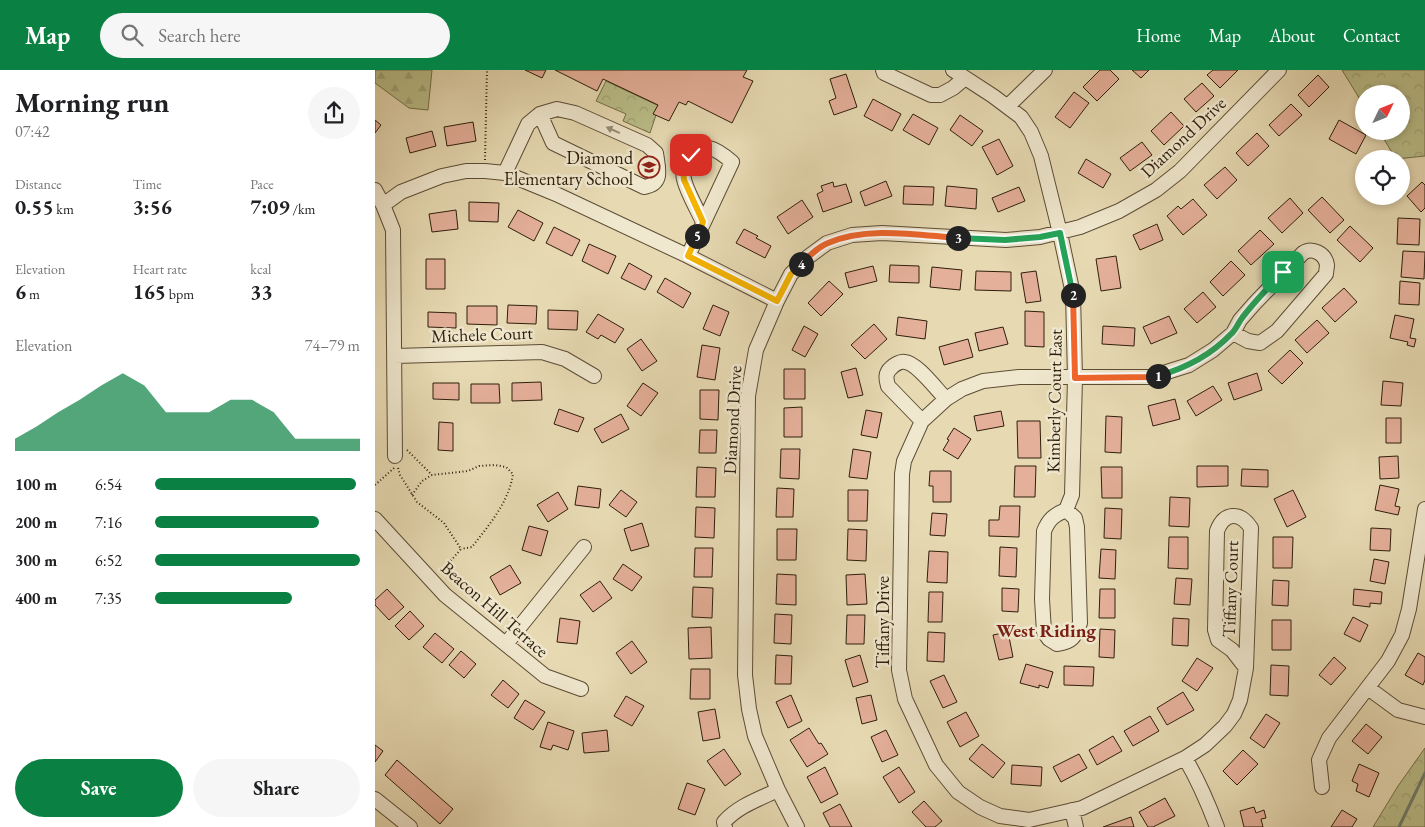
<!DOCTYPE html>
<meta charset="utf-8">
<style>
body{margin:0;font-family:"EB Garamond",serif;background:#f6f6f6;color:#202124;height:100vh;display:flex;flex-direction:column;font-size:19px;white-space:nowrap}
*{box-sizing:border-box;margin:0}
p{font-size:16px;color:#757577}
.icon{flex:none;width:28px;height:28px;fill:none;stroke:currentColor;stroke-width:2;stroke-linecap:round;stroke-linejoin:round}
.map{position:relative;flex:1;overflow:hidden}
.side{display:flex;flex-direction:column;background:#fff;width:375px}
.side>*{flex:none}
.needle{width:32px;rotate:47deg}
.controls{position:absolute;left:980px;top:15px;display:grid;gap:10px}
.controls a{display:grid;place-items:center;width:55px;height:55px;border-radius:50%;background:#fff;box-shadow:0 2px 8px #0003;font-size:25px}
.pin{position:absolute;display:grid;place-items:center;width:42px;height:42px;color:#fff;margin:-21px;border-radius:10px;box-shadow:0 2px 8px #0006}
.km{position:absolute;width:25px;height:25px;margin:-12px;border-radius:50%;background:#222;color:#fff;font-size:14px;line-height:25px;text-align:center}
.round{display:grid;place-items:center;flex:none;width:52px;height:52px;border-radius:26px;background:#f6f6f6}
.headline{display:flex;align-items:center;justify-content:space-between;height:85px;padding:0 15px}
h1{font-size:28px;font-weight:700;line-height:38px}
.stats{display:grid;grid-template-columns:repeat(3,1fr);gap:8px;height:85px;padding:5px 15px}
.stats div{display:grid;align-content:center}
.stats b{font-size:21px;font-weight:700}
.stats small{font-size:14px;font-weight:400}
.stats p{font-size:14px}
.chart{height:140px;padding:10px 15px}
.chart p{display:flex;justify-content:space-between}
.chart svg{width:100%;height:90px;margin-top:5px;fill:#0b8043;opacity:.7}
.button{display:flex;gap:10px;margin-top:auto;padding:10px 15px}
.button a{flex:1;height:58px;border-radius:30px;background:#0b8043;color:#fff;font-size:20px;font-weight:700;line-height:58px;text-align:center}
.button a+a{background:#f6f6f6;color:#202124}
ul{padding:0 15px;list-style:none;font-size:16px}
li{display:grid;grid-template-columns:80px 60px 1fr;align-items:center;height:38px}
li i{height:12px;border-radius:6px;background:#0b8043}
header{display:flex;align-items:center;gap:30px;box-sizing:border-box;height:70px;padding:0 25px;background:#0b8043;color:#fff}
header strong{font-size:24px}
nav{display:flex;gap:28px;margin-inline-start:auto;font-size:18px}
.search{width:350px;height:45px;background:#f6f6f6;display:flex;align-items:center;gap:12px;box-sizing:border-box;padding:0 18px;border-radius:28px;color:#757577;font-size:19px}
main{display:flex;flex:1;min-height:0}
.map>svg:first-child{display:block}
.forest{fill:url(#forest-firs);stroke:#746e4a}
.park{fill:url(#park-crowns);stroke:#746e4a}
.lines{fill:none;stroke-linecap:round;stroke-linejoin:round}
.stream{stroke:#6d7c6c;stroke-width:3}
.building{fill:#e5b09a;stroke:#2e1e0b}
.minor-casing{stroke:#5c4d35;stroke-width:16}
.path{stroke:#2e1e0b;stroke-width:2;stroke-dasharray:1 2.5;stroke-linecap:butt}
.minor{stroke:#efe7ce;stroke-width:14}
.oneway{fill:#988d76}
.split-1-casing{stroke:#fff;stroke-width:10}
.split-2-casing{stroke:#fff;stroke-width:10}
.split-3-casing{stroke:#fff;stroke-width:10}
.split-4-casing{stroke:#fff;stroke-width:10}
.split-5-casing{stroke:#fff;stroke-width:10}
.split-6-casing{stroke:#fff;stroke-width:10}
.split-1{stroke:#22a559;stroke-width:6}
.split-2{stroke:#f0652b;stroke-width:6}
.split-3{stroke:#22a559;stroke-width:6}
.split-4{stroke:#f0652b;stroke-width:6}
.split-5{stroke:#f5b400;stroke-width:6}
.split-6{stroke:#f5b400;stroke-width:6}
.labels{text-anchor:middle;dominant-baseline:central;stroke-width:5;stroke-linejoin:round;paint-order:stroke}
.street-label{font-size:18px;fill:#2e1e0b;stroke:#efe7ce}
.poi-label{font-size:18px;fill:#2e1e0b;stroke:#efe7ce;text-anchor:end}
.neighbourhood-label{font-size:19px;font-weight:bold;fill:#7a1f14;stroke:#efe7ce}
</style>
<header>
<strong>Map</strong>
<div class="search"><svg class="icon" aria-label="search" viewBox="0 0 24 24"><circle cx="10" cy="10" r="6"/><path d="M15 15l6 6"/></svg>Search here</div>
<nav><a>Home</a><a>Map</a><a>About</a><a>Contact</a></nav>
</header>
<main>
<section class="side">
<div class="headline"><div><h1>Morning run</h1><p>07:42</p></div><a class="round"><svg class="icon" aria-label="share" viewBox="0 0 24 24"><path d="M12 15V3M7 8l5-5 5 5M5 13v7h14v-7"/></svg></a></div>
<div class="stats">
<div><p>Distance</p><b>0.55<small> km</small></b></div>
<div><p>Time</p><b>3:56</b></div>
<div><p>Pace</p><b>7:09<small> /km</small></b></div>
</div>
<div class="stats">
<div><p>Elevation</p><b>6<small> m</small></b></div>
<div><p>Heart rate</p><b>165<small> bpm</small></b></div>
<div><p>kcal</p><b>33</b></div>
</div>
<div class="chart"><p><span>Elevation</span>74–79 m</p>
<svg viewBox="0 0 160 44" preserveAspectRatio="none"><path d="M0 44V38L10 32L20 25L30 19L40 12L50 6L60 12L70 25L80 25L90 25L100 19L110 19L120 25L130 38L140 38L150 38L160 38V44z"/></svg>
</div>
<ul>
<li><b>100 m</b>6:54<i style="width:98%"></i></li>
<li><b>200 m</b>7:16<i style="width:80%"></i></li>
<li><b>300 m</b>6:52<i style="width:100%"></i></li>
<li><b>400 m</b>7:35<i style="width:67%"></i></li>
</ul>
<div class="button"><a>Save</a><a>Share</a></div>
</section>
<div class="map">
<svg width="1050" height="757" viewBox="0 0 1050 757">
<defs>
<pattern id="forest-firs" width="22" height="20" patternUnits="userSpaceOnUse" patternTransform="scale(1.25)"><rect width="22" height="20" fill="#babe89"/><path d="M5 1l3.5 6h-7zM16 11l3.5 6h-7z" fill="#a0a375"/></pattern>
<pattern id="park-crowns" width="20" height="18" patternUnits="userSpaceOnUse" patternTransform="scale(1.25)"><rect width="20" height="18" fill="#babe89"/><path d="M2 6a3 3 0 1 1 6 0M12 15a3 3 0 1 1 6 0" fill="none" stroke="#a0a375"/></pattern>
</defs>
<rect width="100%" height="100%" fill="#e7dab3"/>
<filter id="stains"><feTurbulence type="fractalNoise" baseFrequency=".004" numOctaves="4"/><feColorMatrix values="0 0 0 0 .2 0 0 0 0 .09 0 0 0 0 .02 0 0 0 .5 -.17"/></filter>
<radialGradient id="worn" r=".72"><stop offset=".6" stop-color="#630" stop-opacity="0"/><stop offset="1" stop-color="#630" stop-opacity=".3"/></radialGradient>
<path class="forest" d="M0 0H57L53 40 34 38 0 13Z"/>
<path class="park" d="M967 0H1050V86L1021 89 1004 61H1026V24H989V36Z
M231 11 284 36 275 63 248 51 251 44 221 31Z
M1050 678V757H998L1023 716Z"/>
<g class="lines">
<path class="stream" d="M1024 757 1050 703"/>
</g>
<path class="building" d="M150 0H171L167 8Z
M180 0H372L368 7 378 11 357 53 313 31 311 35 304 32 294 51 278 44 283 35 228 9 222 21Z
M725 0H735L744 9 722 31 708 17Z
M757 0H774L766 8Z
M838 0H863L845 18 832 5Z
M471 4 482 37 459 45 454 31 461 28 455 9Z
M943 5 954 17 934 37 923 25Z
M827 13 839 26 821 42 809 29Z
M699 22 714 33 695 58 680 47Z
M498 29 526 44 517 61 489 46Z
M916 34 927 45 904 66 894 55Z
M796 42 809 56 789 75 776 61Z
M538 44 563 58 554 75 528 60Z
M585 45 608 61 597 76 575 60Z
M0 50 6 55 0 63Z
M964 50 991 65 981 84 954 69Z
M98 52 101 71 72 76 69 57Z
M57 61 61 76 35 83 31 68Z
M882 63 894 76 873 96 861 83Z
M624 69 638 96 622 105 607 77Z
M767 72 777 85 755 101 745 88Z
M711 89 736 104 728 118 703 103Z
M850 97 862 110 842 129 829 115Z
M511 111 517 126 490 136 485 122Z
M458 112 459 117 471 114 477 132 448 142 442 124 448 121 446 116Z
M1047 112 1050 115V138L1046 142 1032 126Z
M529 116 559 117 558 135 528 134Z
M572 116 602 119 601 139 570 136Z
M644 117 650 131 623 142 617 128Z
M947 127 969 150 955 163 933 140Z
M915 128 928 143 907 163 893 148Z
M818 129 832 145 808 165 792 146 803 136 806 139Z
M427 130 438 147 413 164 402 147Z
M94 132 124 133 123 152 94 151Z
M81 140 83 159 57 162 54 144Z
M143 140 168 153 159 171 133 157Z
M1023 148 1045 149 1044 175 1022 174Z
M782 154 788 170 765 180 758 165Z
M975 156 998 178 985 192 962 170Z
M179 157 205 170 197 186 171 173Z
M369 159 383 166 381 168 396 176 390 188 361 173Z
M885 160 899 174 876 195 863 181Z
M214 174 241 186 233 204 207 191Z
M1028 181 1050 182 1049 209 1026 207Z
M741 186 746 218 726 221 721 189Z
M51 189H70V219H51Z
M856 191 870 205 848 226 835 212Z
M254 193 277 206 270 220 246 208Z
M515 195 544 196V213L514 212Z
M498 196 502 211 474 218 470 203Z
M557 197 587 200 585 220 555 217Z
M601 201 636 202V221L600 220Z
M661 201 666 231 651 233 646 203Z
M290 208 316 223 308 238 282 222Z
M454 211 468 224 446 246 433 233Z
M1025 211 1045 213 1044 235 1024 234Z
M969 218 982 232 960 252 947 238Z
M828 222 841 237 822 253 809 239Z
M133 235 162 236 161 254 132 253Z
M338 235 354 242 345 266 328 259Z
M92 236H122V255L92 254Z
M173 240 203 241 202 260 173 259Z
M650 241 669 242V277L650 276Z
M53 242 81 243V258L53 257Z
M223 244 249 259 240 273 226 265 223 269 211 262Z
M1020 245 1039 249 1035 268 1041 269 1039 277 1032 275 1033 272 1015 268Z
M794 246 802 263 776 274 768 257Z
M523 247 552 251 550 269 521 265Z
M942 250 954 263 932 283 920 270Z
M499 254 512 269 490 289 476 275Z
M429 256 443 264 430 287 417 280Z
M728 256 760 258 759 276 727 274Z
M628 257 633 274 604 281 600 263Z
M266 269 282 291 267 301 252 279Z
M593 269 598 287 569 295 564 277Z
M327 275 345 278 340 310 322 307Z
M915 280 928 293 907 314 893 301Z
M481 298 488 325 473 328 466 302Z
M409 299H430V329H409Z
M882 303 887 320 859 330 853 313Z
M1008 311 1028 313 1026 336 1006 335Z
M166 312 167 330 137 331V313Z
M58 313H84V330L58 329Z
M268 313 283 323 266 346 252 336Z
M96 314H124L125 333H96Z
M838 316 847 330 821 346 812 331Z
M325 320H344L343 350 325 349Z
M800 329 805 349 778 356 773 336Z
M427 337V367H409V338Z
M184 339 209 348 203 362 179 354Z
M491 340 507 343 502 368 486 365Z
M626 341 629 356 602 361 599 346Z
M246 344 254 359 227 373 219 359Z
M731 346 747 347 746 383 730 382Z
M1011 348H1026V373H1011Z
M642 351H665L666 388H643Z
M64 352 78 353V381L63 380Z
M579 358 596 369 583 389 568 380 574 370 572 369Z
M325 360H342L341 383H324Z
M406 379H425L424 409 405 408Z
M478 379 496 382 492 409 474 407Z
M1023 386 1024 408 1005 409 1004 387Z
M640 396H661L660 427H639Z
M822 396H853V416L822 417Z
M322 397 341 398 340 427H321Z
M726 397H747V428H727Z
M867 399 893 400V417L866 416Z
M555 401H576V432H558V416H554Z
M1005 415 1024 419 1020 436 1025 437 1023 445 1000 440Z
M203 416 226 419 224 438 200 435Z
M402 418 419 419 418 447H401Z
M246 420 262 432 251 447 234 435Z
M473 420H493L492 451H473Z
M918 420 931 447 912 457 899 429Z
M183 422 193 439 173 452 162 435Z
M795 427 815 428 814 457 794 456Z
M625 436H645L644 467 614 466V450H624Z
M321 437 340 438 339 468 320 467Z
M730 438 747 439 746 469 729 468Z
M557 443 572 444 570 466 555 465Z
M267 453 274 476 256 481 249 459Z
M154 456 173 461 166 486 147 480Z
M996 458 1016 459 1015 481 995 480Z
M402 459H422L421 490H402Z
M473 459 492 460 491 491 472 490Z
M794 467H813V499L793 498Z
M898 467H918L917 498H898Z
M625 477 642 478 641 507 624 506Z
M320 478H338L337 507H319Z
M726 479 741 480 740 509 724 508Z
M554 481 573 482 572 513 552 512Z
M999 489 1014 492 1010 514 995 511Z
M248 494 267 507 257 521 238 509Z
M135 495 146 513 125 525 115 507Z
M402 504 421 505V535L401 534Z
M490 504 492 534 472 535 471 505Z
M801 508 817 509 815 535 799 534Z
M898 510 914 511 913 536 897 535Z
M225 511 237 528 218 542 205 525Z
M318 517 338 518 337 548 317 547Z
M627 518 644 519 643 542 627 541Z
M12 519 29 537 14 550 0 535V530Z
M725 519H740V548H724Z
M979 519 1007 522 1006 534 995 533V537L978 535Z
M554 522H568L567 552H553Z
M35 541 49 556 34 570 20 556Z
M400 544 417 545 416 574 399 573Z
M472 545H490L489 574H471Z
M978 547 993 555 985 572 969 564Z
M185 548 205 551 202 574 182 572Z
M798 548 814 549 813 576 797 575Z
M897 550H916V580H897Z
M336 557 337 588 314 589 313 558Z
M725 559 740 560 739 588 724 587Z
M553 562 570 563 569 592 552 591Z
M633 562 638 587 624 590 618 565Z
M60 563 79 579 67 593 48 577Z
M257 571 272 592 256 604 241 583Z
M86 581 101 594 89 608 74 595Z
M1043 583 1050 587V610L1048 615 1030 605Z
M401 585 417 586 416 614H400Z
M485 585 493 612 478 617 470 590Z
M959 587 971 598 956 615 944 605Z
M822 588 838 598 822 621 807 611Z
M651 594 678 602 673 618 664 615V618L645 613Z
M896 595 914 596 913 626 895 625Z
M689 596 719 597 718 616 689 615Z
M316 599H335V629H315Z
M569 605 582 632 568 638 555 611Z
M128 610 144 624 133 638 116 625Z
M808 622 819 640 792 655 782 638Z
M416 625 427 651 413 658 401 632Z
M496 625 502 650 487 654 481 628Z
M251 626 269 636 257 656 239 646Z
M150 630 170 642 158 660 139 648Z
M340 639 345 668 328 671 323 642Z
M591 642 604 666 585 677 572 652Z
M891 644 905 653 889 678 875 668Z
M775 646 784 661 758 676 749 661Z
M173 652 199 661 193 680 178 675 176 680 165 677Z
M991 654 1007 667 993 684 977 671Z
M434 658 444 674 446 673 453 684 432 697 415 670Z
M232 660 234 681 209 683 207 663Z
M511 660 523 685 507 692 496 667Z
M738 666 747 681 722 695 714 680Z
M607 674 630 693 618 708 594 689Z
M0 675 8 681 0 692Z
M349 679 366 704 350 716 332 691Z
M868 680 883 694 862 715 848 701Z
M704 684 712 698 686 712 678 697Z
M22 690 78 739 65 754 10 705Z
M984 694 1004 703 994 727 981 721 983 714 977 711Z
M637 695 667 697 666 716 636 714Z
M450 697 463 724 446 733 432 707Z
M524 697 540 722 524 733 508 707Z
M312 713 330 719 320 745 303 739Z
M790 728 800 746 778 757H773L764 742Z
M549 731 567 751 560 757H551L537 742Z
M465 734 477 757H455L448 743Z
M879 737 881 743 889 740 891 748 886 749 888 757H869L865 741Z
M967 740 982 749 977 757H956Z
M756 747 759 757H728Z"/>
<g class="lines">
<g class="minor-casing">
<path id="minor" d="M508 0 509 3 556 25H565L578 18 590 8
M578 0 618 26 646 47 656 62 666 86 685 163 698 224 700 308 697 425 691 440C679 445 674 449 669 461L667 529 669 562 674 569 682 574C697 572 700 567 705 553L702 457 700 448 691 440
M633 36 670 0
M130 103 153 54 165 44 182 39 200 43 272 75 281 83C283 98 289 114 269 117L178 73 165 44
M0 120 8 135 18 160 20 386
M8 135 26 122 67 106 91 101H110L130 103 181 124 313 186 402 231
M313 186 357 92C342 79 326 68 313 91 309 97 307 102 309 109 311 120 323 141 328 152
M858 263 873 271 885 273 902 261 951 204C951 201 952 198 952 195 950 183 937 177 928 183L879 234 865 250 858 263 838 280 814 295 776 307H644L608 311 587 319 571 329 547 351 529 391 527 404 524 600 530 629 561 695 583 722 605 737 625 746 640 748 654 750 707 738 810 688 830 675 850 656 859 644 865 630 871 598 876 458C865 441 849 442 842 461L840 560 843 570 857 580 871 598
M20 286 167 282 190 289 219 306
M547 351 513 316C511 309 510 303 516 298 519 295 525 291 530 292 542 293 562 320 571 329
M0 449 70 525 170 606 206 619
M131 574 209 477
M993 618 1023 640 1050 647
M810 688C823 710 833 733 842 757
M947 717 944 690 954 668 1013 591 1027 565 1034 539 1050 439
M0 729 35 757
M697 740 701 757
M350 757 349 752C363 736 384 729 403 720
M422 757 403 720 380 666 374 639 370 605 373 326 381 280 402 231 416 204 433 187 452 173 477 165 507 163 631 170 665 167 705 157 744 141 781 120 805 101 904 0"/>
</g>
<path class="path" d="M110 90 112 0
M32 380 57 405
M23 398 25 405 42 432 69 453 86 479 66 502
M0 415 19 398
M37 425 47 411 57 405 93 401 104 396 120 395 131 397 138 404C134 432 114 455 97 477L86 479"/>
<use href="#minor" class="minor"/>
</g>
<defs><path id="oneway-solid" d="M-6-.8H1V-3.2L6.5 0L1 3.2V.8H-6Z" transform="scale(1.25)"/></defs>
<use class="oneway" href="#oneway-solid" transform="translate(238 60) rotate(-156)"/>
<g class="lines">
<g class="split-1-casing">
<path id="split-1" d="M783 306C811 298 836 285 856 264 861 260 863 253 867 248 879 232 894 217 908 202"/>
</g>
<g class="split-2-casing">
<path id="split-2" d="M698 225 700 308 776 307 783 306"/>
</g>
<g class="split-3-casing">
<path id="split-3" d="M583 168 630 170 665 167 685 163 698 225"/>
</g>
<g class="split-4-casing">
<path id="split-4" d="M426 194C434 186 443 177 453 173 492 156 542 165 583 168"/>
</g>
<g class="split-5-casing">
<path id="split-5" d="M322 166 313 186 402 231 416 204 426 194"/>
</g>
<g class="split-6-casing">
<path id="split-6" d="M316 85 308 99 309 110 328 152 322 166"/>
</g>
<use href="#split-1" class="split-1"/>
<use href="#split-2" class="split-2"/>
<use href="#split-3" class="split-3"/>
<use href="#split-4" class="split-4"/>
<use href="#split-5" class="split-5"/>
<use href="#split-6" class="split-6"/>
</g>
<defs>
<g id="school-ring" transform="scale(1.125)"><circle r="9.5" fill="#efe7ce" stroke="#8f2418" stroke-width="1.5"/><path d="M0-5L7-2L0 1L-7-2ZM-4 1L0 2.5L4 1V4Q0 6-4 4Z" fill="#8f2418"/></g>
</defs>
<g fill-rule="evenodd">
<use href="#school-ring" x="274" y="97"/>
</g>
<g class="labels">
<g class="street-label">
<text transform="translate(808 67) rotate(-43)">Diamond Drive</text>
<text transform="translate(107 264) rotate(-2)">Michele Court</text>
<text transform="translate(679 331) rotate(-89)">Kimberly Court East</text>
<text transform="translate(357 350) rotate(-87)">Diamond Drive</text>
<text transform="translate(855 519) rotate(-88)">Tiffany Court</text>
<text transform="translate(120 539) rotate(41)">Beacon Hill Terrace</text>
<text transform="translate(507 552) rotate(-90)">Tiffany Drive</text>
</g>
<g class="poi-label">
<text x="258" y="87">Diamond<tspan x="258" dy="21">Elementary School</tspan></text>
</g>
<g class="neighbourhood-label">
<text x="671" y="560">West Riding</text>
</g>
</g>
<rect width="100%" height="100%" filter="url(#stains)"/>
<rect width="100%" height="100%" fill="url(#worn)"/>
</svg>
<div class="controls">
<a><svg class="needle" viewBox="-14 -14 28 28"><path d="M0-13l5 13h-10z" fill="#e53935"/><path d="M0 13l5-13h-10z" fill="#757577"/></svg></a>
<a><svg class="icon" aria-label="locate" viewBox="0 0 24 24"><circle cx="12" cy="12" r="6"/><path d="M12 2v4M12 18v4M2 12h4M18 12h4"/></svg></a>
</div>
<div class="pin" style="left:908px;top:202px;background:#1e9e55"><svg class="icon" aria-label="arrive" viewBox="0 0 24 24"><path d="M6 21V4h12l-3 4 3 4H6"/></svg></div>
<div class="pin" style="left:316px;top:85px;background:#d93025"><svg class="icon" aria-label="check" viewBox="0 0 24 24"><path d="M5 12l5 5 9-10"/></svg></div>
<b class="km" style="left:783px;top:306px">1</b>
<b class="km" style="left:698px;top:225px">2</b>
<b class="km" style="left:583px;top:168px">3</b>
<b class="km" style="left:426px;top:194px">4</b>
<b class="km" style="left:322px;top:166px">5</b>
</div>
</main>
